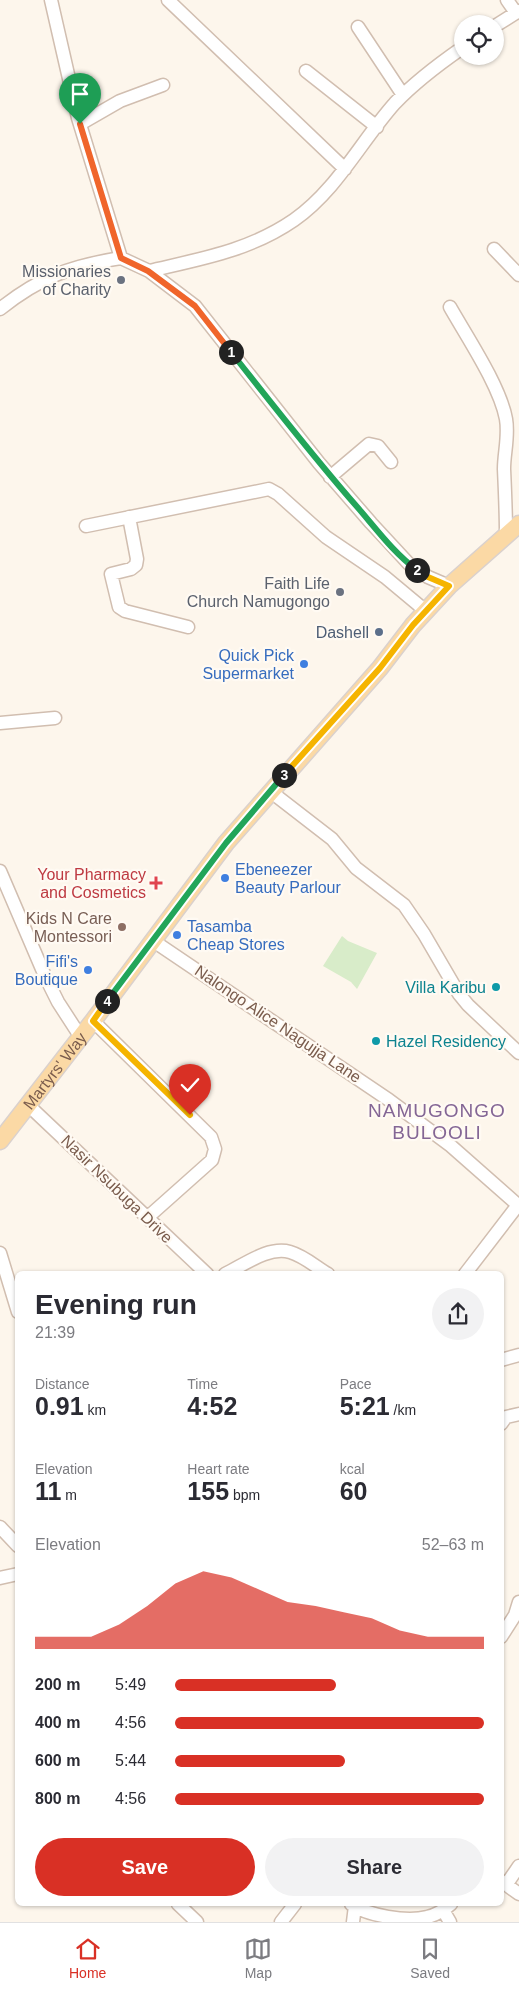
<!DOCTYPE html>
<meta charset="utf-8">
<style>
body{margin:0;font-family:Arial,sans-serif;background:#f2f2f3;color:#2b2b33;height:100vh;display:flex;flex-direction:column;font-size:19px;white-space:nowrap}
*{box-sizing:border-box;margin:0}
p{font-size:16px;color:#7c7c81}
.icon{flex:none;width:28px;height:28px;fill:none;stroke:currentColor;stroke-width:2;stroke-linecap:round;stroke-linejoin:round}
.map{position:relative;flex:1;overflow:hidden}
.drawer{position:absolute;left:15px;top:1271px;width:489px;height:635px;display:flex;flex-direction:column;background:#fff;border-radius:8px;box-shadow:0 1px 4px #0004}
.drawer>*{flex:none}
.controls{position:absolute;left:454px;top:15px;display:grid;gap:10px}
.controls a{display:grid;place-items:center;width:50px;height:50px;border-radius:50%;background:#fff;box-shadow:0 1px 4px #0004;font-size:25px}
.pin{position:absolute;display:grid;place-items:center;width:42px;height:42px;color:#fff;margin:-51px -21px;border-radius:50% 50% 50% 0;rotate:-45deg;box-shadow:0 0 5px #0007}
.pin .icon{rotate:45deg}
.km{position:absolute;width:25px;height:25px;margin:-12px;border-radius:50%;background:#222;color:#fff;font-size:14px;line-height:25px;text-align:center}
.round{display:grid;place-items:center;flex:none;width:52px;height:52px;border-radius:26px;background:#f2f2f3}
.overview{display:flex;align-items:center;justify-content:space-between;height:85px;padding:0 20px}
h1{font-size:28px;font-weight:600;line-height:38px}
.metrics{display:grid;grid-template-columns:repeat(3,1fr);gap:8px;height:85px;padding:5px 20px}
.metrics div{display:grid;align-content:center}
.metrics b{font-size:25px;font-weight:600}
.metrics small{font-size:14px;font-weight:400}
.metrics p{font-size:14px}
.chart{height:140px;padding:10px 20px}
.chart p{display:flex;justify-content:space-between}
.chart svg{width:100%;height:90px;margin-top:5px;fill:#d93025;opacity:.7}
.cta{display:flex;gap:10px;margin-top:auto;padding:10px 20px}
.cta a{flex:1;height:58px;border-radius:30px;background:#d93025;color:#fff;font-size:20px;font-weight:600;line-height:58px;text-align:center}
.cta a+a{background:#f2f2f3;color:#2b2b33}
ul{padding:0 20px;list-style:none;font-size:16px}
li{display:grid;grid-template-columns:80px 60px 1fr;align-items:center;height:38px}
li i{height:12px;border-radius:6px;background:#d93025}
.menu{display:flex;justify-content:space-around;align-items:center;height:70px;border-top:1px solid #e1e1e2;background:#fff;font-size:14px;color:#7c7c81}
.menu a{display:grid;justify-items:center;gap:2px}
.menu .current{color:#d93025}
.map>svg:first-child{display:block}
.green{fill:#d8ecc9}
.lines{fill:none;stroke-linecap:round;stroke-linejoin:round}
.minor-casing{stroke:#d1beb0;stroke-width:15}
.major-casing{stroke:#dad1cd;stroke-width:19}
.minor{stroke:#fff;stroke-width:12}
.major{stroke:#fbd9a5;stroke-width:16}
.split-1-casing{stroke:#fff;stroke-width:10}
.split-2-casing{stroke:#fff;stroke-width:10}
.split-3-casing{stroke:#fff;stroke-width:10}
.split-4-casing{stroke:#fff;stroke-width:10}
.split-5-casing{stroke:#fff;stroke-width:10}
.split-1{stroke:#f0652b;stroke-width:6}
.split-2{stroke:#22a559;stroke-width:6}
.split-3{stroke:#f5b400;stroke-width:6}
.split-4{stroke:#22a559;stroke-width:6}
.split-5{stroke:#f5b400;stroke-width:6}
.worship-dot{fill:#6b7280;stroke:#fffaf3;stroke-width:2}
.service-dot{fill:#5c6f8a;stroke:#fffaf3;stroke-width:2}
.shop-dot{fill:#3f7fe0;stroke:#fffaf3;stroke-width:2}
.health-dot{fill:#e0444e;stroke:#fffaf3;stroke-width:2}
.education-dot{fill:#8d6e63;stroke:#fffaf3;stroke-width:2}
.culture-dot{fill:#0f9aa8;stroke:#fffaf3;stroke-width:2}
.labels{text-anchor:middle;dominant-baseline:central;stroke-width:4.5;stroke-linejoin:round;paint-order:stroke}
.worship-label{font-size:16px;fill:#5b616d;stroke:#fffaf3;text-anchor:end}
.service-label{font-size:16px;fill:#4e5e75;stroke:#fffaf3;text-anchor:end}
.shop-label{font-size:16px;fill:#366cbe;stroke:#fffaf3;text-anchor:end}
.health-label{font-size:16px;fill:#be3a42;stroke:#fffaf3;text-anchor:end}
.education-label{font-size:16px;fill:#785e54;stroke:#fffaf3;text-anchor:end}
.culture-label{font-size:16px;fill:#0d838f;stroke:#fffaf3;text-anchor:end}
.street-label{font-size:16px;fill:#7a5c4d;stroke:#fffaf3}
.quarter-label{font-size:19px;letter-spacing:1px;fill:#846695;stroke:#fffaf3}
</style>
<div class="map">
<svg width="519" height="1922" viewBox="0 0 519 1922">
<rect width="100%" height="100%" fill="#fdf6ec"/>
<path class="green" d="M342 936 348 941 377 953 357 989 351 982 323 966Z"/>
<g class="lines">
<g class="minor-casing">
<path id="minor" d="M51 0 78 118 121 258 149 271 195 306 319 463 371 523 409 564 428 577 449 586
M168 0 345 169
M507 0 516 13
M495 26 519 11
M358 27 403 95
M306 71 377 127
M80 124 120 101 163 85
M494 249 519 275
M149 271C200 259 249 251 294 220 337 190 361 141 395 103 415 82 439 64 462 48
M450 307C467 337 500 386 506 419 509 436 504 453 504 469 505 491 506 512 506 534
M0 309C40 277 71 266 121 258
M330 477 369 444 378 446 391 462
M129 517 137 559 136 565 131 569 111 574 119 607 125 611 188 627
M86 526 269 489 278 494 326 537 385 577 427 612
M0 723 55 718
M270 791 332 839 356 868 404 905 424 934 459 994 468 1005 519 1053
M0 871 45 976 58 1002 80 1036
M152 940 389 1100 451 1146 518 1205 465 1274
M93 1021 211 1137 215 1149 212 1160 148 1217
M27 1104 207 1274
M0 1253 18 1312
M225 1274C244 1265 268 1246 290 1252 304 1256 316 1267 328 1274
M501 1360 519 1355
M501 1424 506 1417 519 1414
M0 1527 18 1546
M0 1578 18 1574
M501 1637 515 1615 519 1602
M501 1881 519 1894
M506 1885 519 1866
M178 1904 197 1922
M351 1904C368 1916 407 1922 427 1917 437 1915 444 1910 451 1904
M443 1910 450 1922
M281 1922 295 1904
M353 1922 355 1906"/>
</g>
<g class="major-casing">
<g id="major">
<path id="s1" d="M0 1141 93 1021 226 843 380 668 413 625 449 586 519 524"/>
</g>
</g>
<use href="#minor" class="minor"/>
<use href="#major" class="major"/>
</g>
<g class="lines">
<g class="split-1-casing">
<path id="split-1" d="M80 124 121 258 148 271 195 306 231 352"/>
</g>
<g class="split-2-casing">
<path id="split-2" d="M231 352C273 405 314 458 359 509 377 530 395 554 417 570"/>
</g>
<g class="split-3-casing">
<path id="split-3" d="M284 775 380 668 413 625 449 586 428 577 417 570"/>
</g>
<g class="split-4-casing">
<path id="split-4" d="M107 1001 226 843 284 775"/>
</g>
<g class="split-5-casing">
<path id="split-5" d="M107 1001 93 1021 190 1115"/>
</g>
<use href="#split-1" class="split-1"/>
<use href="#split-2" class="split-2"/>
<use href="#split-3" class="split-3"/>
<use href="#split-4" class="split-4"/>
<use href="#split-5" class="split-5"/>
</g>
<g class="worship-dot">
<circle cx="121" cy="280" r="5"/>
<circle cx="340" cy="592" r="5"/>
</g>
<circle class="service-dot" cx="379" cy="632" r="5"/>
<g class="shop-dot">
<circle cx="304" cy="664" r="5"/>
<circle cx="225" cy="878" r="5"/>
<circle cx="177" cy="935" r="5"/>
<circle cx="88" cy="970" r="5"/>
</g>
<path class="health-dot" d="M153.5 875.5h5v5h5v5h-5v5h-5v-5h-5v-5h5z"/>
<circle class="education-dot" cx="122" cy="927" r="5"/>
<g class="culture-dot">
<circle cx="496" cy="987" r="5"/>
<circle cx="376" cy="1041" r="5"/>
</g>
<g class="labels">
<g class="worship-label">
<text x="111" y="271">Missionaries<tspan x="111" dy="18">of Charity</tspan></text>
<text x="330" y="583">Faith Life<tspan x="330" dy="18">Church Namugongo</tspan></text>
</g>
<g class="service-label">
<text x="369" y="632">Dashell</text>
</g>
<g class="shop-label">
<text x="294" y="655">Quick Pick<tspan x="294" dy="18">Supermarket</tspan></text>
<text x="235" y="869" text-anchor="start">Ebeneezer<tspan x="235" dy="18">Beauty Parlour</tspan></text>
<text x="187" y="926" text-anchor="start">Tasamba<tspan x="187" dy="18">Cheap Stores</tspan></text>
<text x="78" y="961">Fifi's<tspan x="78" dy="18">Boutique</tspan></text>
</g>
<g class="health-label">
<text x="146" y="874">Your Pharmacy<tspan x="146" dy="18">and Cosmetics</tspan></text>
</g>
<g class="education-label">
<text x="112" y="918">Kids N Care<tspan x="112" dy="18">Montessori</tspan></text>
</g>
<g class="culture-label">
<text x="486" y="987">Villa Karibu</text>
<text x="386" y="1041" text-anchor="start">Hazel Residency</text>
</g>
<g class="street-label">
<text transform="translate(278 1024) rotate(34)">Nalongo Alice Nagujja Lane</text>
<text stroke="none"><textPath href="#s1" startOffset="89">Martyrs' Way</textPath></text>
<text transform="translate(117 1189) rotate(44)">Nasir Nsubuga Drive</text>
</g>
<g class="quarter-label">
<text x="437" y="1110">NAMUGONGO<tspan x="437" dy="22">BULOOLI</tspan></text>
</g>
</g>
</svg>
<div class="controls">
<a><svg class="icon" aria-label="locate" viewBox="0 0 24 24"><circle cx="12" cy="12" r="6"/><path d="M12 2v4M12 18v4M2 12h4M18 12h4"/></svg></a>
</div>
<div class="pin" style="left:80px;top:124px;background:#1e9e55"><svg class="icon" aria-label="arrive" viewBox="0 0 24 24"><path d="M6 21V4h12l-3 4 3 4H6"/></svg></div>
<div class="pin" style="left:190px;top:1115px;background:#d93025"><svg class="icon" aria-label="check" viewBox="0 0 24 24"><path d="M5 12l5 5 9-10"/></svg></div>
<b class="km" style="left:231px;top:352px">1</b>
<b class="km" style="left:417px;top:570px">2</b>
<b class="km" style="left:284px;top:775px">3</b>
<b class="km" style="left:107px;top:1001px">4</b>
<section class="drawer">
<div class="overview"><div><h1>Evening run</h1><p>21:39</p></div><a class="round"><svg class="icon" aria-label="share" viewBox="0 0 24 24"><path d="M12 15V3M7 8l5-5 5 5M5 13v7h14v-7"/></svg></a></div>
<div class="metrics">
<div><p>Distance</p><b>0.91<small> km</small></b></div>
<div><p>Time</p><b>4:52</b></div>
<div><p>Pace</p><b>5:21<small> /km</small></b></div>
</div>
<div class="metrics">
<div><p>Elevation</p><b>11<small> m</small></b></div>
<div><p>Heart rate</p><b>155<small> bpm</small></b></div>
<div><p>kcal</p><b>60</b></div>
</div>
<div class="chart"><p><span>Elevation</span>52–63 m</p>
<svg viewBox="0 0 160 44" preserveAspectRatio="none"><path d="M0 44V38L10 38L20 38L30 32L40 23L50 12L60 6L70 9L80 15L90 21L100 23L110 26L120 29L130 35L140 38L150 38L160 38V44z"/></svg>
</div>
<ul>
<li><b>200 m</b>5:49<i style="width:52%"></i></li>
<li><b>400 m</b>4:56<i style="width:100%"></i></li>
<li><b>600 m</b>5:44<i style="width:55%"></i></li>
<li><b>800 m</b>4:56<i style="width:100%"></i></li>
</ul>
<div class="cta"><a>Save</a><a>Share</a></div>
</section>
</div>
<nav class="menu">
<a class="current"><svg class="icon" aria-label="home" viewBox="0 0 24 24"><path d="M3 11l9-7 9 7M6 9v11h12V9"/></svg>Home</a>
<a><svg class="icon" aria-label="map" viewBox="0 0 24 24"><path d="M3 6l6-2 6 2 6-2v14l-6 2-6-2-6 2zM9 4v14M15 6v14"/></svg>Map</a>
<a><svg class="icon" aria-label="saved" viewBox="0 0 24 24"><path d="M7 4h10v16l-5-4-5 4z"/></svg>Saved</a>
</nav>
